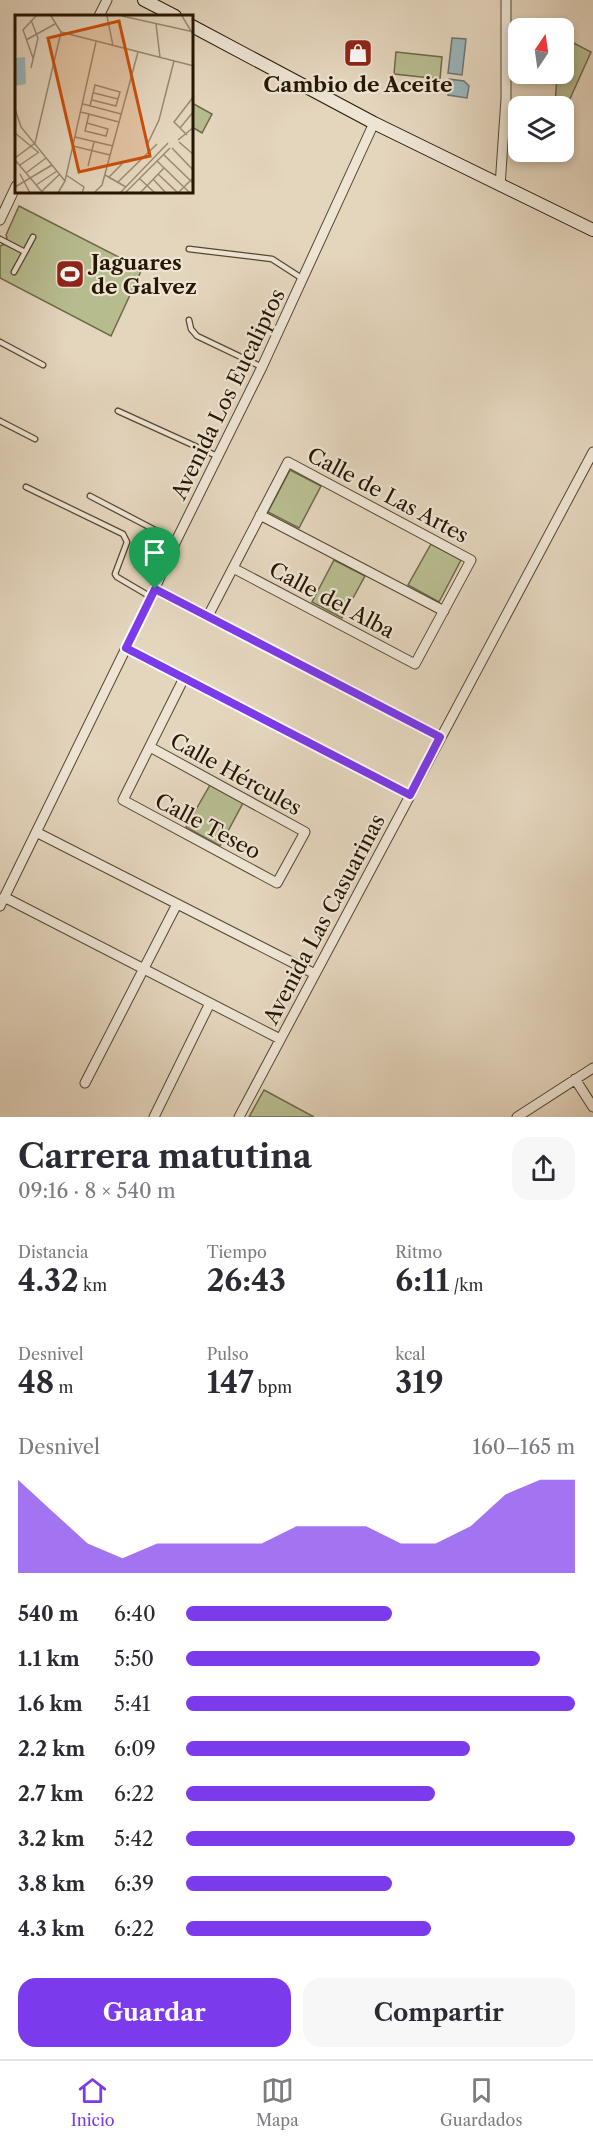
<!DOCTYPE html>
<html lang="es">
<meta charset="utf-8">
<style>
body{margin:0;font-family:"Libre Caslon Text",serif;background:#f7f7f7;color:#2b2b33;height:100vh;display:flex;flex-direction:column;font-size:22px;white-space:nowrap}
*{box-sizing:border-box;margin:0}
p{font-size:20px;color:#7c7c81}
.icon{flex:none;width:33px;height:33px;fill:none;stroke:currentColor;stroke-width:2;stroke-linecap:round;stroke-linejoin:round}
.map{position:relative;height:1117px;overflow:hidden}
.drawer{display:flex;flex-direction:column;background:#fff;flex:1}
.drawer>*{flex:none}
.needle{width:39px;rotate:13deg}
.fabs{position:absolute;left:508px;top:18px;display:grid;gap:12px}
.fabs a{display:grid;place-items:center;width:66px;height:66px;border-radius:12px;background:#fff;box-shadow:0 3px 9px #0003;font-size:30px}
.pin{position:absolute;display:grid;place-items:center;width:51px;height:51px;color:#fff;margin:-62px -26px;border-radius:50% 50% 50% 0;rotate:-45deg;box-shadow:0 0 6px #0007}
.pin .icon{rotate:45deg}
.round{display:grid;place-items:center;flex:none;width:63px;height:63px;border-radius:18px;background:#f7f7f7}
.head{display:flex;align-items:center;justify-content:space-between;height:102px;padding:0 18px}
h1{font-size:33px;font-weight:800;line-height:45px}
.stats{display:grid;grid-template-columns:repeat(3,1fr);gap:9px;height:102px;padding:6px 18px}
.stats div{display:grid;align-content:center}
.stats b{font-size:30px;font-weight:800}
.stats small{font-size:16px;font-weight:400}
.stats p{font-size:16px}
.chart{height:168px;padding:12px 18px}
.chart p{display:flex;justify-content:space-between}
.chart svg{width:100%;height:108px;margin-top:6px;fill:#7c3aed;opacity:.7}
.action{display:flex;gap:12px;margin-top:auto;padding:12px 18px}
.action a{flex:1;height:69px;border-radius:18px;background:#7c3aed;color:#fff;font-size:24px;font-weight:800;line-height:69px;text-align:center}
.action a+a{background:#f7f7f7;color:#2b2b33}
ul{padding:0 18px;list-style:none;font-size:20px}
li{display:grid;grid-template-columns:96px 72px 1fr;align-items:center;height:45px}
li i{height:15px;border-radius:8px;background:#7c3aed}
.tab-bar{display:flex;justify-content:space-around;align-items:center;height:84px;border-top:2px solid #e1e1e2;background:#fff;font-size:16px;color:#7c7c81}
.tab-bar a{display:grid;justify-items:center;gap:3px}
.tab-bar .on{color:#7c3aed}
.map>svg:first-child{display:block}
.green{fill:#b7bc8f;stroke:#6f6948;stroke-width:1.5}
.water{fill:#9ab6bb;stroke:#6c7670;stroke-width:1.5}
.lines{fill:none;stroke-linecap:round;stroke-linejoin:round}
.lane-casing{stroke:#56462f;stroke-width:7}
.street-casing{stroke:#56462f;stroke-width:11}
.secondary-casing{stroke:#271600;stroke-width:14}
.lane{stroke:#ede4d4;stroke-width:4.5}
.street{stroke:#ede4d4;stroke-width:9}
.secondary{stroke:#ede4d4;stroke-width:12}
.route-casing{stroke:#fff;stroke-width:12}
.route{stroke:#7c3aed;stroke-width:8}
.labels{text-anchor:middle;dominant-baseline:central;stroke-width:4.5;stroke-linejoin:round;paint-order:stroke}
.poi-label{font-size:21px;font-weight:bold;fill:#271600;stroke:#ede4d4}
.street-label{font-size:21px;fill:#271600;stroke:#ede4d4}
.inset-road{fill:none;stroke:#988971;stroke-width:1.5}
.view{fill:#cb4f0a;fill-opacity:0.15;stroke:#cb4f0a;stroke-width:3}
.inset-edge{fill:none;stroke:#271600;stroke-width:3}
</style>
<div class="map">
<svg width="593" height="1117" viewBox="0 0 593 1117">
<rect width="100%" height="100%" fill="#e4d5bd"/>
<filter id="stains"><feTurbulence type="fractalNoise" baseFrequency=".00333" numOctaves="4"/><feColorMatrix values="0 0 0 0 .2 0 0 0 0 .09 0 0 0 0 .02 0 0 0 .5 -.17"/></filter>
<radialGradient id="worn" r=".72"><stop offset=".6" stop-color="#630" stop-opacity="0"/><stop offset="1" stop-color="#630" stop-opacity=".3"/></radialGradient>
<path class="green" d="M564 38 591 52 564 112V106H555L557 74H564Z
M396 52 442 57 440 79 394 74Z
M192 103 212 114 202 133 192 127Z
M19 206 142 269 111 336 0 278V246L5 244 7 238 6 235Z
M290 470 321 486 299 528 268 512Z
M431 544 461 560 439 602 408 585Z
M334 560 365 576 342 618 312 602Z
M210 785 243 803 220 846 186 827Z
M264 1090 314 1117H249Z"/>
<path class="water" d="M452 38 466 39 462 75 448 73Z
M449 79 464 81 469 86 467 98 448 95Z"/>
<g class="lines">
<g class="lane-casing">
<path id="lane" d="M0 239 25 252 14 272
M189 249 272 259 303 279
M25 252 33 237
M189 320 191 329 197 336 262 367
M0 342 43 365
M118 411 217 456
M0 421 35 439
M26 487 123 534 127 542 115 574 117 577 151 597
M90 496 176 541"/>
</g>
<g class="street-casing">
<path id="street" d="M99 16 107 0
M500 186 506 99V0
M0 220 16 186
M260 515 444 611
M155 589 440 737
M208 616 288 462 471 560 415 664 233 568
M126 648 410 795
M150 747 305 832 277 883 123 800 184 678
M36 832 315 974
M4 897 280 1039
M0 906 151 597 176 541 262 367 374 123
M575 1079 593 1107
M85 1083 177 904
M154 1117 210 1003
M239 1117 593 452
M517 1117 593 1068"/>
</g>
<g class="secondary-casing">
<path id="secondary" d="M144 0 175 16
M192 26 374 123 593 230"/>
</g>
<use href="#lane" class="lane"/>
<use href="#street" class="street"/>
<use href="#secondary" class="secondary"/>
</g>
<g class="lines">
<g class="route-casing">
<path id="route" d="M155 589 440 737 410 795 126 648Z"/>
</g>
<use href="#route" class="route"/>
</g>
<defs>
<g id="shop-square" transform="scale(1.5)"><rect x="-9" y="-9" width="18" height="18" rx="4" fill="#8f2418" stroke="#ede4d4"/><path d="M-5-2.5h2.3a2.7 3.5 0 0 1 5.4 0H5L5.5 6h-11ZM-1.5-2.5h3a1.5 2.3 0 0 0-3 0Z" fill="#fff"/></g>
<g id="stadium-square" transform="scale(1.5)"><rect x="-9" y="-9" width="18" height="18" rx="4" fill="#8f2418" stroke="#ede4d4"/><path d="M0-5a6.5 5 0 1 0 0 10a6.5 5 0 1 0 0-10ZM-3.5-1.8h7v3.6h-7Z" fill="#fff"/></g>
</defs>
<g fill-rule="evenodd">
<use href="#shop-square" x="358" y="53"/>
<use href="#stadium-square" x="70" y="274"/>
</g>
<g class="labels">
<g class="poi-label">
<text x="358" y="84">Cambio de Aceite</text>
<text x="91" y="262" text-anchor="start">Jaguares<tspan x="91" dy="24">de Galvez</tspan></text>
</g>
<g class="street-label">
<text transform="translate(228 394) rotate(-64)">Avenida Los Eucaliptos</text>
<text transform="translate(388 495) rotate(28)">Calle de Las Artes</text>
<text transform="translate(332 600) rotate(28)">Calle del Alba</text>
<text transform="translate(236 774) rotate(29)">Calle Hércules</text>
<text transform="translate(208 826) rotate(28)">Calle Teseo</text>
<text transform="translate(324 919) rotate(-62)">Avenida Las Casuarinas</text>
</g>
</g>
<g transform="translate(15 15)">
<rect width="178" height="178" fill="#e4d5bd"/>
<path d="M10 42 11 69 0 71V43Z" fill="#9ab6bb"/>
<path class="inset-road" d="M36 1 46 17 179 51M92 1 98 31M107 1 179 17M167 1 179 21M141 9 145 42M11 25 40 9M18 43 8 15 21 1M16 53 23 23 16 5M79 78 103 84M68 89 106 99M75 91 80 70 105 77 101 91 77 85M0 94 6 112 50 166M66 97 104 107M72 108 93 114 91 121 70 116 74 99M165 113 179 96M0 118 23 137M172 120 159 107 179 81M60 122 98 131M163 125 179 112M164 127 179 140M133 128 144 105 159 46M58 131 95 140M157 133 179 156M149 140 179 169M0 143 20 128 46 17M0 145 28 178M142 146 175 178M5 150 24 137M73 151 79 127M11 158 31 143M5 159 15 178M143 159 163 178M51 160 69 172 67 178M90 160 111 172M94 162 107 149M125 164 140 178M138 164 151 178M103 167 142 129M21 170 42 156M0 172 37 150M27 176 45 159M43 178 50 166 81 27M79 178 87 170 123 37M105 178 153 128M110 178 155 133M125 178 149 153M163 178 179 162"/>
<path class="view" d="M104 6 135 141 64 157 33 23Z"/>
<rect width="178" height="178" class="inset-edge"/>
</g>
<rect width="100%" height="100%" filter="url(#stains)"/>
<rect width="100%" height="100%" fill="url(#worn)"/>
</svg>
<div class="fabs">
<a><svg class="needle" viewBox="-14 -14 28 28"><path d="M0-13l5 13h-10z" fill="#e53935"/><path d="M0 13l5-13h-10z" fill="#7c7c81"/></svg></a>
<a><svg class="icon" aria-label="layers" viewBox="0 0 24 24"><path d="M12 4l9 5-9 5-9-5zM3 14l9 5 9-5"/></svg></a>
</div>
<div class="pin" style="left:155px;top:589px;background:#1e9e55"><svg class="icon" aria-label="arrive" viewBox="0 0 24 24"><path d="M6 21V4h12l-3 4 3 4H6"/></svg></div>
</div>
<section class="drawer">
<div class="head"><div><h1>Carrera matutina</h1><p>09:16 · 8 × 540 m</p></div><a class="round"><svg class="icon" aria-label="share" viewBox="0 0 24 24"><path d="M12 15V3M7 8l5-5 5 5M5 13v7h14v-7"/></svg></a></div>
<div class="stats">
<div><p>Distancia</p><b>4.32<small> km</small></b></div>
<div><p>Tiempo</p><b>26:43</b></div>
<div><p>Ritmo</p><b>6:11<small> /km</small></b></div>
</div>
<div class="stats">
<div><p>Desnivel</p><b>48<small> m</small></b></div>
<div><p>Pulso</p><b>147<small> bpm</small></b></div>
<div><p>kcal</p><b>319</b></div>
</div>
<div class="chart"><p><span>Desnivel</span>160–165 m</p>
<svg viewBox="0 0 160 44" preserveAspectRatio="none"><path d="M0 44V6L10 19L20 32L30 38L40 32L50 32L60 32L70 32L80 25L90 25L100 25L110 32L120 32L130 25L140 12L150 6L160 6V44z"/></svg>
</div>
<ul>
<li><b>540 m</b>6:40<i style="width:53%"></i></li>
<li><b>1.1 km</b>5:50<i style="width:91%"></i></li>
<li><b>1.6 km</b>5:41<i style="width:100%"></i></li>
<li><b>2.2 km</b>6:09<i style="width:73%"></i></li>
<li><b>2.7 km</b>6:22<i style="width:64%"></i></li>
<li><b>3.2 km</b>5:42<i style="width:100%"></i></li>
<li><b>3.8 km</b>6:39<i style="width:53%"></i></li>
<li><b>4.3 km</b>6:22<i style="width:63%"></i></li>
</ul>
<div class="action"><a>Guardar</a><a>Compartir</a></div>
</section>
<nav class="tab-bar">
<a class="on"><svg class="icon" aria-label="home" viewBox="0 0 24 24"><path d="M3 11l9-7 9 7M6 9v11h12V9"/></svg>Inicio</a>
<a><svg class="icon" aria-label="map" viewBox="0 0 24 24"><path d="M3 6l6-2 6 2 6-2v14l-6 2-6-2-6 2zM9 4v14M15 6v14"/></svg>Mapa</a>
<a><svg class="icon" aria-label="saved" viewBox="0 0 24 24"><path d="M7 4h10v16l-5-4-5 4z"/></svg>Guardados</a>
</nav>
